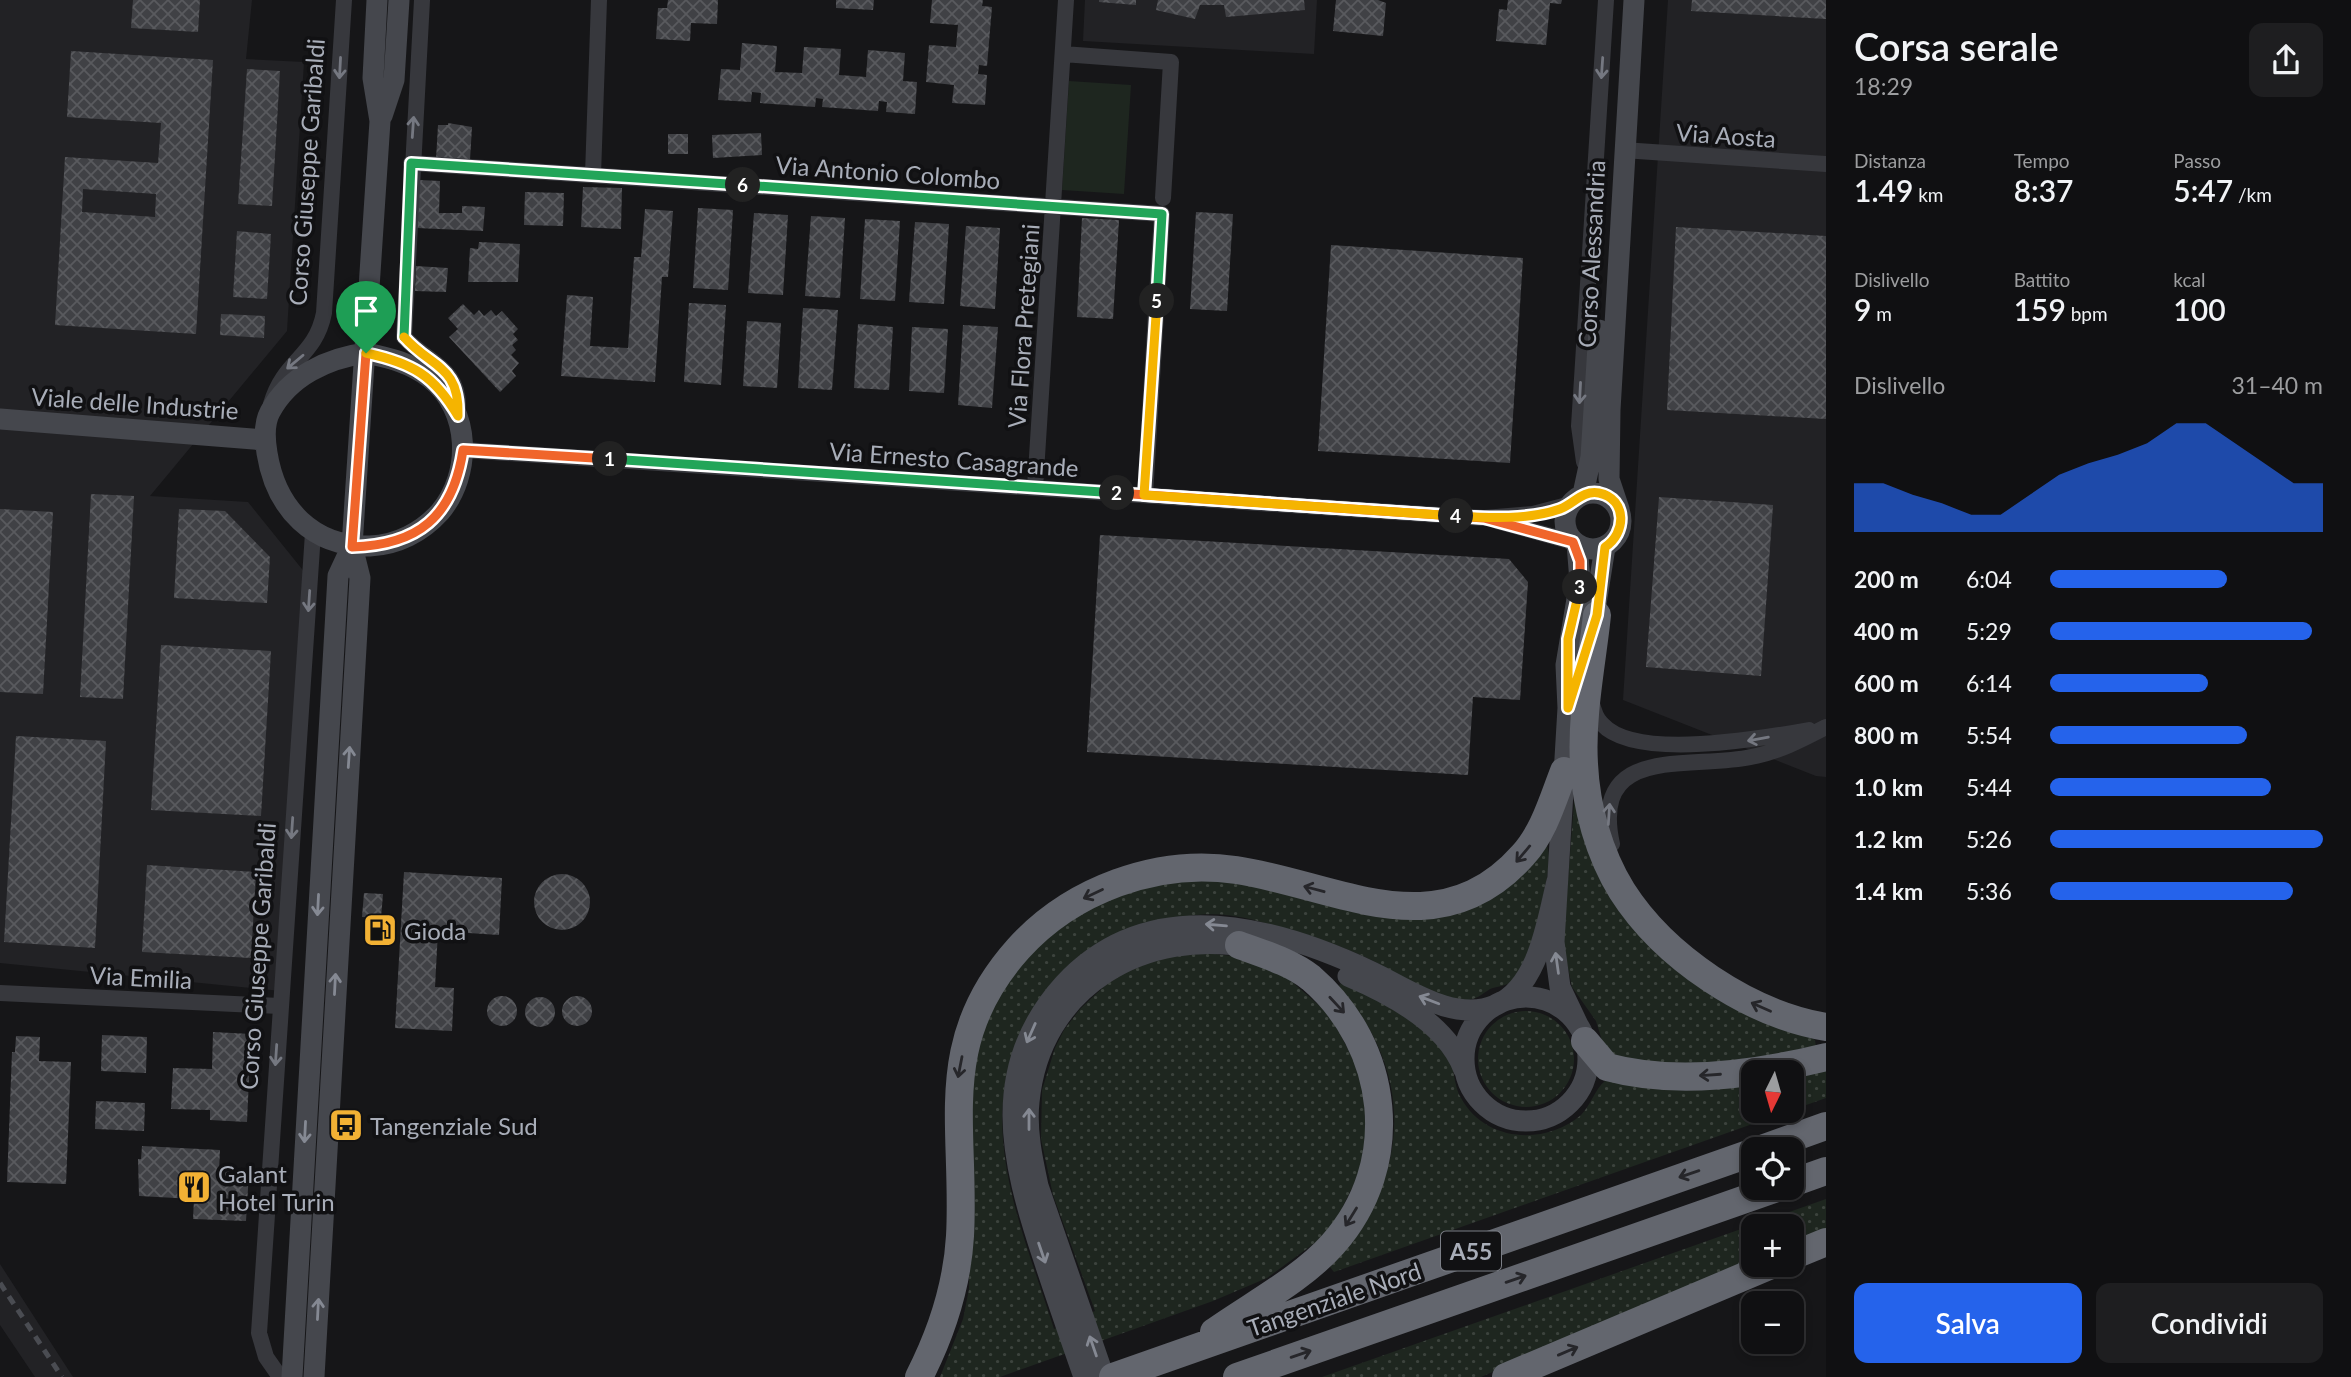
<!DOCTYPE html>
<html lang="it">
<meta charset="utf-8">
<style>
body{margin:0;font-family:Lato,sans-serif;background:#1e1e20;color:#f1f3f6;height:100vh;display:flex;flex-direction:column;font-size:26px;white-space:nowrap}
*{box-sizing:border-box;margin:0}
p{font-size:23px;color:#9c9d9f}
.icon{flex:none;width:38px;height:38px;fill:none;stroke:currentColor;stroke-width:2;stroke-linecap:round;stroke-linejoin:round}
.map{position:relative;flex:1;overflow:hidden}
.side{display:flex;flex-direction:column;background:#101012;width:525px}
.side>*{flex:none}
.needle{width:46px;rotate:185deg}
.buttons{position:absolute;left:1741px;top:1060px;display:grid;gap:14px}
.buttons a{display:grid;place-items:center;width:63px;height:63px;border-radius:14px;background:#101012;box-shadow:0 4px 10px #0003,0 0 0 2px #303032;font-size:35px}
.pin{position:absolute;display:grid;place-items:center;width:60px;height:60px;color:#fff;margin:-72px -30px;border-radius:50% 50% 50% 0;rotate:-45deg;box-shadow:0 0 7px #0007}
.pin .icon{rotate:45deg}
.km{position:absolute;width:35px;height:35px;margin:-18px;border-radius:50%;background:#222;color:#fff;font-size:19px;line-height:35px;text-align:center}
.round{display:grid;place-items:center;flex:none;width:74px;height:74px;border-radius:14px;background:#1e1e20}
.head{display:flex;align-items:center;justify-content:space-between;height:119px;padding:0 28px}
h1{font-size:38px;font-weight:600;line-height:52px}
.figures{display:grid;grid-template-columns:repeat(3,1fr);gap:10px;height:119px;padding:7px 28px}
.figures div{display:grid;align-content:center}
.figures b{font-size:30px;font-weight:600}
.figures small{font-size:19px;font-weight:400}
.figures p{font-size:19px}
.chart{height:196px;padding:14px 28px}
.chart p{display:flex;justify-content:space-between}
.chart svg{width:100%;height:126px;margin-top:7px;fill:#2563eb;opacity:.7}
.action{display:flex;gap:14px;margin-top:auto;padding:14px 28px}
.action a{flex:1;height:80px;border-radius:14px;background:#2563eb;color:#fff;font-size:28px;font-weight:600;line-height:80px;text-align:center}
.action a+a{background:#1e1e20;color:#f1f3f6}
ul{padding:0 28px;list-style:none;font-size:23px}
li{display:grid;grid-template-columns:112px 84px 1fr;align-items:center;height:52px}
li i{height:18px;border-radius:9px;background:#2563eb}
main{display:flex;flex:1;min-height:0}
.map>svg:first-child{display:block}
.built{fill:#222225}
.grass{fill:url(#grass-dots)}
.park{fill:#1e261f}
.building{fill:url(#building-cross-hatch);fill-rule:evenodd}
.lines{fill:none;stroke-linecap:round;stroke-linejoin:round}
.street{stroke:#37383d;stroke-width:16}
.secondary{stroke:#45474d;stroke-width:21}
.highway{stroke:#63666e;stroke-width:28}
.rail{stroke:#4a4c52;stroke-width:5;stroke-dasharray:9 7;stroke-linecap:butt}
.oneway{stroke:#757881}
.oneway2{stroke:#858993}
.oneway3{stroke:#26262a}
.split-1-casing{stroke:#fff;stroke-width:14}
.split-2-casing{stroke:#fff;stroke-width:14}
.split-3-casing{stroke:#fff;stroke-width:14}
.split-4-casing{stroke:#fff;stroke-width:14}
.split-5-casing{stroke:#fff;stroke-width:14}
.split-6-casing{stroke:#fff;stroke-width:14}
.split-7-casing{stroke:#fff;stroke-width:14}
.split-8-casing{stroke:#fff;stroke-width:14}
.split-1{stroke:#f0652b;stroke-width:9}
.split-2{stroke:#22a559;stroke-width:9}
.split-3{stroke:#f0652b;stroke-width:9}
.split-4{stroke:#f5b400;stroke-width:9}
.split-5{stroke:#f5b400;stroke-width:9}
.split-6{stroke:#22a559;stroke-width:9}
.split-7{stroke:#22a559;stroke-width:9}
.split-8{stroke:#f5b400;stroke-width:9}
.labels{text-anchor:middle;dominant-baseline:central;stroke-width:7;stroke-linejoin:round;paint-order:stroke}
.shield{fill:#111113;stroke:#7b7e86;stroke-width:2}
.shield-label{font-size:23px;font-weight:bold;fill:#a8adb8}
.street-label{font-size:24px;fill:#a8adb8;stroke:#111113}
.poi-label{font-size:24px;fill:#a8adb8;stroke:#111113;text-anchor:start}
</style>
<main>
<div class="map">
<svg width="1826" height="1377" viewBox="0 0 1826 1377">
<defs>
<pattern id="grass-dots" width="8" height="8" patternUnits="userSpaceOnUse" patternTransform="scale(1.75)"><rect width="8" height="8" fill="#1e261f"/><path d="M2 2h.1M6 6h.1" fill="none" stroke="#3c433d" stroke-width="1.8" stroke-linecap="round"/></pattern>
<pattern id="building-cross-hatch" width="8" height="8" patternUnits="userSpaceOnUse" patternTransform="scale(1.75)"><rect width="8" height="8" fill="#404145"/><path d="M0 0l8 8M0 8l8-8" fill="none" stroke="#595a5e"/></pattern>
</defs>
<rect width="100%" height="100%" fill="#161618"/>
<path class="built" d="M0 0H252L246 59 304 62 287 331 150 496 248 502 310 579 281 991 0 963Z
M1085 0H1317L1314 54 1083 41Z
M1668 0H1826V777L1816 776 1623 700Z
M0 1264 73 1377H35L0 1325Z"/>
<path class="grass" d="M1577 764 1624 909 1815 1040 1816 1047 1721 1067 1625 1063 1604 1047 1596 1021 1572 987 1563 944Z
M1546 843C1554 860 1543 893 1540 911 1536 933 1530 962 1514 980 1508 986 1497 986 1490 989 1482 994 1476 1000 1466 1000 1430 1001 1397 971 1365 957 1330 941 1292 930 1254 920 1202 906 1164 919 1116 939 1074 958 1046 981 1025 1023 973 1126 1022 1227 1054 1329L1095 1311 1053 1195 1041 1139 1042 1090 1055 1048 1064 1030 1080 1009 1110 981 1128 971 1167 956 1207 953 1248 958 1290 980 1330 1015 1362 1076 1367 1128 1359 1174 1336 1220 1316 1242 1267 1278 1213 1301 1000 1377H940L963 1319 969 1289 973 1055 1002 983 1059 922 1135 885 1218 878 1396 918Z
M1342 982C1378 1001 1423 1018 1448 1053 1454 1062 1453 1085 1461 1098 1485 1142 1545 1146 1581 1115 1591 1105 1595 1089 1605 1081L1753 1084 1754 1111H1789L1334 1272 1330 1267C1410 1180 1418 1077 1339 986Z
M1478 1059a48 48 0 1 1 96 0a48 48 0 1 1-96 0Z
M1826 1070V1098L1792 1110V1078Z
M1826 1199V1229L1792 1243V1227H1754L1753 1259 1481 1377H1322Z"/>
<path class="park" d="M1069 81 1131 85 1124 194 1062 190Z"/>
<path class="building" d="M133 0H200L198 32 131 28Z
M668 0H718L717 24 691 23 690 41 656 39 658 8H667Z
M836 0H874L873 10 836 8Z
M932 0H983L982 6 992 7 987 66 979 65 978 74 987 75 985 105 952 103 954 85 926 82 929 45 956 47 958 25 930 23Z
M1099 0H1136V5L1099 2Z
M1158 0H1304L1305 10 1226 17 1224 5H1200L1195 19 1156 10Z
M1336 0H1378L1386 3 1383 36 1333 31Z
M1508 0H1562L1561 4 1550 3 1546 45 1496 41 1499 9 1507 10Z
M1692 0H1826V19L1691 11Z
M742 43 777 46 775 72 802 73 804 47 841 49 839 75 866 77 868 50 905 53 903 81 917 82 915 114 886 112 887 102 879 101 878 111 822 107 823 99 816 98 815 107 760 103 761 93 752 92 751 102 718 100 721 69 740 70Z
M71 51 213 60 196 334 55 325 65 157 158 163 161 123 67 117ZM83 189 156 194 155 217 82 212Z
M247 69 280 71 272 206 238 204Z
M448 123 472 127 470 160 436 159 438 125H448Z
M761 133 762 155 713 158 712 135Z
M668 134H688V154H668Z
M419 180 440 181 439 213H462V206L485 207 483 231 417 228Z
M583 187 622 188 621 229 581 227Z
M525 192 564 193 563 226 524 225Z
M698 208 733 210 728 290 693 288Z
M645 209 673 211 668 277H662L655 382 561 376 567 295 593 297 590 346 628 348 634 257H641Z
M1196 212 1233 214 1227 311 1190 309Z
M754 213 788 215 783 295 748 293Z
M811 216 845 218 840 298 805 296Z
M1082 218 1119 220 1113 319 1077 317Z
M865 219 900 221 895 301 860 299Z
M915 222 949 224 944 304 909 302Z
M966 226 1000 228 995 309 960 306Z
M1676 227 1826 236V419L1667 410Z
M237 231 271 234 267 299 233 297Z
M479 242 520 244 518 282H468L470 248 478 249Z
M1331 245 1523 258 1510 463 1318 451Z
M416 266 448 268 446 292 415 291Z
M689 303 726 305 721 385 684 382Z
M463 304 474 315 479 310 484 316 491 310 496 316 502 311 518 329 513 334 518 340 512 345 516 350 511 355 519 363 512 371 516 376 500 392 449 337 458 329 448 318Z
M803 308 838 310 832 390 798 388Z
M221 314 265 316 264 338 220 335Z
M747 321 781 323 777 388 743 386Z
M858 324 893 327 889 390 854 388Z
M963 325 998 327 992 408 958 405Z
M912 327 948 329 944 393 909 391Z
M91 494 134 496 123 699 80 697Z
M1659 497 1773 505 1761 676 1646 667Z
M0 509 53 512 43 694 0 692Z
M179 509 225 511 270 557 267 603 174 598Z
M1100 535 1509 559 1528 582 1520 700 1473 697 1468 775 1087 752Z
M161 645 271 651 261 816 151 810Z
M16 736 106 741 95 948 4 942Z
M147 865 256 872 251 958 142 952Z
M404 872 502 878 499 935 438 931 435 987 454 988 452 1031 395 1028Z
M534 902a28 28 0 1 1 56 0a28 28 0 1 1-56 0Z
M364 893 383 894 381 918 362 917Z
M562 1011a15 15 0 1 1 30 0a15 15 0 1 1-30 0Z
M487 1011a15 15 0 1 1 30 0a15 15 0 1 1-30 0Z
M525 1012a15 15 0 1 1 30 0a15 15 0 1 1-30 0Z
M213 1032 251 1034 247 1122 210 1120V1110L171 1109 173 1068 212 1069Z
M102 1035 147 1037 146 1073 101 1071Z
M16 1036 40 1037 39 1061 71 1062 66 1184 7 1182 12 1052H15Z
M96 1101 145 1103 144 1131 95 1129Z
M142 1146 220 1150 219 1171 249 1172 246 1221 193 1219 194 1199 139 1196 138 1159H141Z"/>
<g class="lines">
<path class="street" d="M422 0 404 337C427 363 460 367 458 410
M1063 54 1171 62 1163 198
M1623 150 1826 164
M411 163 1162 214 1145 495
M593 175 599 0
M271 404C284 359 315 358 324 313L344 0
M463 450 1484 518 1533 514 1571 504
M1584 462 1579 426 1606 0
M1035 488 1066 0
M1497 521 1573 542
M1591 700C1593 708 1595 718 1602 724 1635 761 1765 738 1809 730
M1612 844C1590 743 1690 770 1751 757 1778 752 1801 740 1826 727
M0 993 279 1006
M280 1377 266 1357 259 1333 313 533"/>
<path class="secondary" d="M382 116 394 80 399 0
M366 353C390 358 411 363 430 378 471 410 472 474 440 512 422 532 397 545 370 546 313 547 276 509 267 453 265 441 264 423 270 412 289 376 328 358 366 353Z
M0 419 265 440
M1565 521a28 28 0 1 1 56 0a28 28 0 1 1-56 0Z
M1583 494 1591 457 1599 330
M1619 509 1609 479 1610 410 1634 0
M1577 544 1580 581 1566 665 1568 708 1554 942 1560 987 1579 1027
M1592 629 1605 547
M1348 976C1391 994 1447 1024 1464 1070
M1464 1059a62 62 0 1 1 124 0a62 62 0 1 1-124 0Z
M292 1377 338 576 352 546
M314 1377 360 578 352 546 380 121 373 78 377 0
M1084 1377C1070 1337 1056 1297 1043 1257 1011 1161 988 1068 1064 984 1149 892 1273 925 1372 972 1408 989 1454 1023 1496 1005 1539 986 1547 921 1557 881
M1104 1377 1038 1186C1032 1158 1026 1130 1029 1102 1040 986 1146 926 1253 948"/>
<path class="highway" d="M1597 615C1592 663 1581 715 1584 764 1586 807 1599 854 1622 891 1664 957 1749 1014 1826 1027
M1585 1041 1607 1067C1677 1086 1757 1074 1826 1057
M1759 1150 1826 1126
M1792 1183 1826 1171
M1792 1256 1826 1242
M1214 1332C1252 1305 1302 1279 1333 1244 1404 1164 1390 1046 1311 978 1291 962 1263 954 1239 945
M919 1377C942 1332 957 1287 960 1236 966 1126 934 1043 1018 949 1071 890 1157 858 1236 870 1337 885 1438 951 1523 855 1544 832 1553 799 1564 771
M1113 1377 1754 1152
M1237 1377 1777 1188
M1506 1377 1771 1265"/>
<path class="rail" d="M0 1283 62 1377"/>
</g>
<defs><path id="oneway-shaft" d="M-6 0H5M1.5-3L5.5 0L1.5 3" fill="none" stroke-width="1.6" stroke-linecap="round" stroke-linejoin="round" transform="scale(1.75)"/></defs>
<g class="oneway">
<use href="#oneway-shaft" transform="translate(340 68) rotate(93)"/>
<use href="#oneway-shaft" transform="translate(1602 68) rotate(94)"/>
<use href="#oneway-shaft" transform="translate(413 127) rotate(-86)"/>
<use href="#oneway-shaft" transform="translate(295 362) rotate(140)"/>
<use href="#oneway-shaft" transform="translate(1580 393) rotate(93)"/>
<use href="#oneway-shaft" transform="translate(309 601) rotate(94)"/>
<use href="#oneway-shaft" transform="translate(1758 739) rotate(170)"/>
<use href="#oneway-shaft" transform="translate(1609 814) rotate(-86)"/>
<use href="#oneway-shaft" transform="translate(292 828) rotate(94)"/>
<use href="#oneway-shaft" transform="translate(276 1055) rotate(94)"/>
</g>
<g class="oneway2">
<use href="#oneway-shaft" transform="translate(349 757) rotate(-86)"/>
<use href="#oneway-shaft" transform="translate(318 905) rotate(93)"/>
<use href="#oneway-shaft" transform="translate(1216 925) rotate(-175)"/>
<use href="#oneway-shaft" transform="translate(1557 963) rotate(-98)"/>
<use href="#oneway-shaft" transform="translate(335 984) rotate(-87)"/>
<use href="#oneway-shaft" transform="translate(1429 1000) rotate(-159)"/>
<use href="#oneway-shaft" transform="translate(1031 1033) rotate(114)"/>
<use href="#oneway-shaft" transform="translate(1029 1119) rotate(-90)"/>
<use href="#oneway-shaft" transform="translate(305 1132) rotate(93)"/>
<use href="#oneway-shaft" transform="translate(1042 1253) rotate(71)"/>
<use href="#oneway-shaft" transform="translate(318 1309) rotate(-87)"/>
<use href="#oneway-shaft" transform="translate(1093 1346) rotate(-109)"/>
</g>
<g class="oneway3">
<use href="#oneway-shaft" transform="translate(1523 854) rotate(130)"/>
<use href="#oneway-shaft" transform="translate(1314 889) rotate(-165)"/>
<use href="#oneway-shaft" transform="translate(1093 894) rotate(155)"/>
<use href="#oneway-shaft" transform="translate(1337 1005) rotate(47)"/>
<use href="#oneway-shaft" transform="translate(1761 1007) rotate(-156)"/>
<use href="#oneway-shaft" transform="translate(960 1067) rotate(101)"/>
<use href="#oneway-shaft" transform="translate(1710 1075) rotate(176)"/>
<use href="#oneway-shaft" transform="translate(1689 1174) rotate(161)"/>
<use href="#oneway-shaft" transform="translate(1351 1217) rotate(122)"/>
<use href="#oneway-shaft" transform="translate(1516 1279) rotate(-19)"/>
<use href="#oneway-shaft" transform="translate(1568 1351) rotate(-23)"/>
<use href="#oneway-shaft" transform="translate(1301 1354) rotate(-19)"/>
</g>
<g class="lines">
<g class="split-1-casing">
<path id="split-1" d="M366 353 352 547C418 545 453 517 463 450L610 459"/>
</g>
<g class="split-2-casing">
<path id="split-2" d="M610 459 1117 493"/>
</g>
<g class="split-3-casing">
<path id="split-3" d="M1117 493 1484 518 1573 542 1580 561V587"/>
</g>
<g class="split-4-casing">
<path id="split-4" d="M1456 516C1489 518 1529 520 1560 509 1574 504 1582 490 1599 493 1628 499 1626 534 1605 547L1597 615 1568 708V639L1580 587"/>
</g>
<g class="split-5-casing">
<path id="split-5" d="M1157 301 1144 495 1456 516"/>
</g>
<g class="split-6-casing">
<path id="split-6" d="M743 185 1162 214 1157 301"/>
</g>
<g class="split-7-casing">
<path id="split-7" d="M404 337 411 163 743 185"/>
</g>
<g class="split-8-casing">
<path id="split-8" d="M366 353C412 363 434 375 458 416 460 365 431 368 404 337"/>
</g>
<use href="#split-1" class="split-1"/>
<use href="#split-2" class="split-2"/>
<use href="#split-3" class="split-3"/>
<use href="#split-4" class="split-4"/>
<use href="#split-5" class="split-5"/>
<use href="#split-6" class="split-6"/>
<use href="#split-7" class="split-7"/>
<use href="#split-8" class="split-8"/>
</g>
<defs>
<g id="fuel-square" transform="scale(1.75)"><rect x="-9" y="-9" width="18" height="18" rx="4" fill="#f2b134" stroke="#111113"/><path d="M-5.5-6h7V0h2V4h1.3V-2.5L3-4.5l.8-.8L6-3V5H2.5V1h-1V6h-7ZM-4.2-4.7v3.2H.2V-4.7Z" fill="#111"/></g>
<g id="bus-square" transform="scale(1.75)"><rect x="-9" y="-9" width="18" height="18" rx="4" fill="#f2b134" stroke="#111113"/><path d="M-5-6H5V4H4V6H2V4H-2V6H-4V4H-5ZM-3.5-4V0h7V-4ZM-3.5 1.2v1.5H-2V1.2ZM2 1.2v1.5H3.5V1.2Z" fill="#111"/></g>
<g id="restaurant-square" transform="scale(1.75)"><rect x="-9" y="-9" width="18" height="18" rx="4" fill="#f2b134" stroke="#111113"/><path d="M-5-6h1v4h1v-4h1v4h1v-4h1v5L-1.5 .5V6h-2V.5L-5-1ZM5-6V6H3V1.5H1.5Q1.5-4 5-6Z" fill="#111"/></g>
</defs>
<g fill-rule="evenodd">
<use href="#fuel-square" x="380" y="930"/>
<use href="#bus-square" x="346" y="1125"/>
<use href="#restaurant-square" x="194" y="1187"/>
</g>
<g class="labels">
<rect class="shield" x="1441" y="1231.5" width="60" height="39" rx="5"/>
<g class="shield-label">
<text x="1471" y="1251">A55</text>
</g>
<g class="street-label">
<text transform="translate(1726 135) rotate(4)">Via Aosta</text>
<text transform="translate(306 172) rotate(-86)">Corso Giuseppe Garibaldi</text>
<text transform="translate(888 172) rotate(4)">Via Antonio Colombo</text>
<text transform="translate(1591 254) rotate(-87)">Corso Alessandria</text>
<text transform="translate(1023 326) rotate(-86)">Via Flora Pretegiani</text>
<text transform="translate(135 403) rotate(4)">Viale delle Industrie</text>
<text transform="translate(954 459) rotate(4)">Via Ernesto Casagrande</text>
<text transform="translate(257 956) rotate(-86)">Corso Giuseppe Garibaldi</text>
<text transform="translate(141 977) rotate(3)">Via Emilia</text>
<text transform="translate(1334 1299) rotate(-19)">Tangenziale Nord</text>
</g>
<g class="poi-label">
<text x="404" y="930">Gioda</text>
<text x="370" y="1125">Tangenziale Sud</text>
<text x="218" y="1173">Galant<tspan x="218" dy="28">Hotel Turin</tspan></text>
</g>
</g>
</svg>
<div class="buttons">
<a><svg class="needle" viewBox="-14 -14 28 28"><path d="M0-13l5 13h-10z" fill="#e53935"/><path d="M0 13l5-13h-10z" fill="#9c9d9f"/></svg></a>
<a><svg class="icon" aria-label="locate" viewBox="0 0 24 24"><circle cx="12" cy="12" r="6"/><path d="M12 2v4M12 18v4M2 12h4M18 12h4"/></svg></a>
<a>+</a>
<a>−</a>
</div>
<div class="pin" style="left:366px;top:353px;background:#1e9e55"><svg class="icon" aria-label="arrive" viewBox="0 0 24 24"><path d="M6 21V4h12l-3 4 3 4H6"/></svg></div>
<b class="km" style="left:610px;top:459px">1</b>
<b class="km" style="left:1117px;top:493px">2</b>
<b class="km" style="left:1580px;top:587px">3</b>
<b class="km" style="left:1456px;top:516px">4</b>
<b class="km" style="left:1157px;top:301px">5</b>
<b class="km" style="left:743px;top:185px">6</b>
</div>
<section class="side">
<div class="head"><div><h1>Corsa serale</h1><p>18:29</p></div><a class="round"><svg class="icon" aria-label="share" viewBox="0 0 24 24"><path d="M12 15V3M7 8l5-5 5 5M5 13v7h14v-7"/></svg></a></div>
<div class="figures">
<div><p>Distanza</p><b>1.49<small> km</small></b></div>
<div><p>Tempo</p><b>8:37</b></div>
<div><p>Passo</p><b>5:47<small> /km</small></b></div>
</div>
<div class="figures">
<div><p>Dislivello</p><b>9<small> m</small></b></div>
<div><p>Battito</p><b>159<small> bpm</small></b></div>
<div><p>kcal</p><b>100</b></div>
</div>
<div class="chart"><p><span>Dislivello</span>31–40 m</p>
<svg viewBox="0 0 160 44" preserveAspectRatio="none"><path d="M0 44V27L10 27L20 31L30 34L40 38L50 38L60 31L70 24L80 20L90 17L100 13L110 6L120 6L130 13L140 20L150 27L160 27V44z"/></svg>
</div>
<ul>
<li><b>200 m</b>6:04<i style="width:65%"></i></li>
<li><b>400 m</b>5:29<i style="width:96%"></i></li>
<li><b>600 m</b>6:14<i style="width:58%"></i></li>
<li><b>800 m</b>5:54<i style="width:72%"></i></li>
<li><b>1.0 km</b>5:44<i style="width:81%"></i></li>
<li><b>1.2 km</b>5:26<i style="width:100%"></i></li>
<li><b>1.4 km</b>5:36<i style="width:89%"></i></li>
</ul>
<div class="action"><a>Salva</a><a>Condividi</a></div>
</section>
</main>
